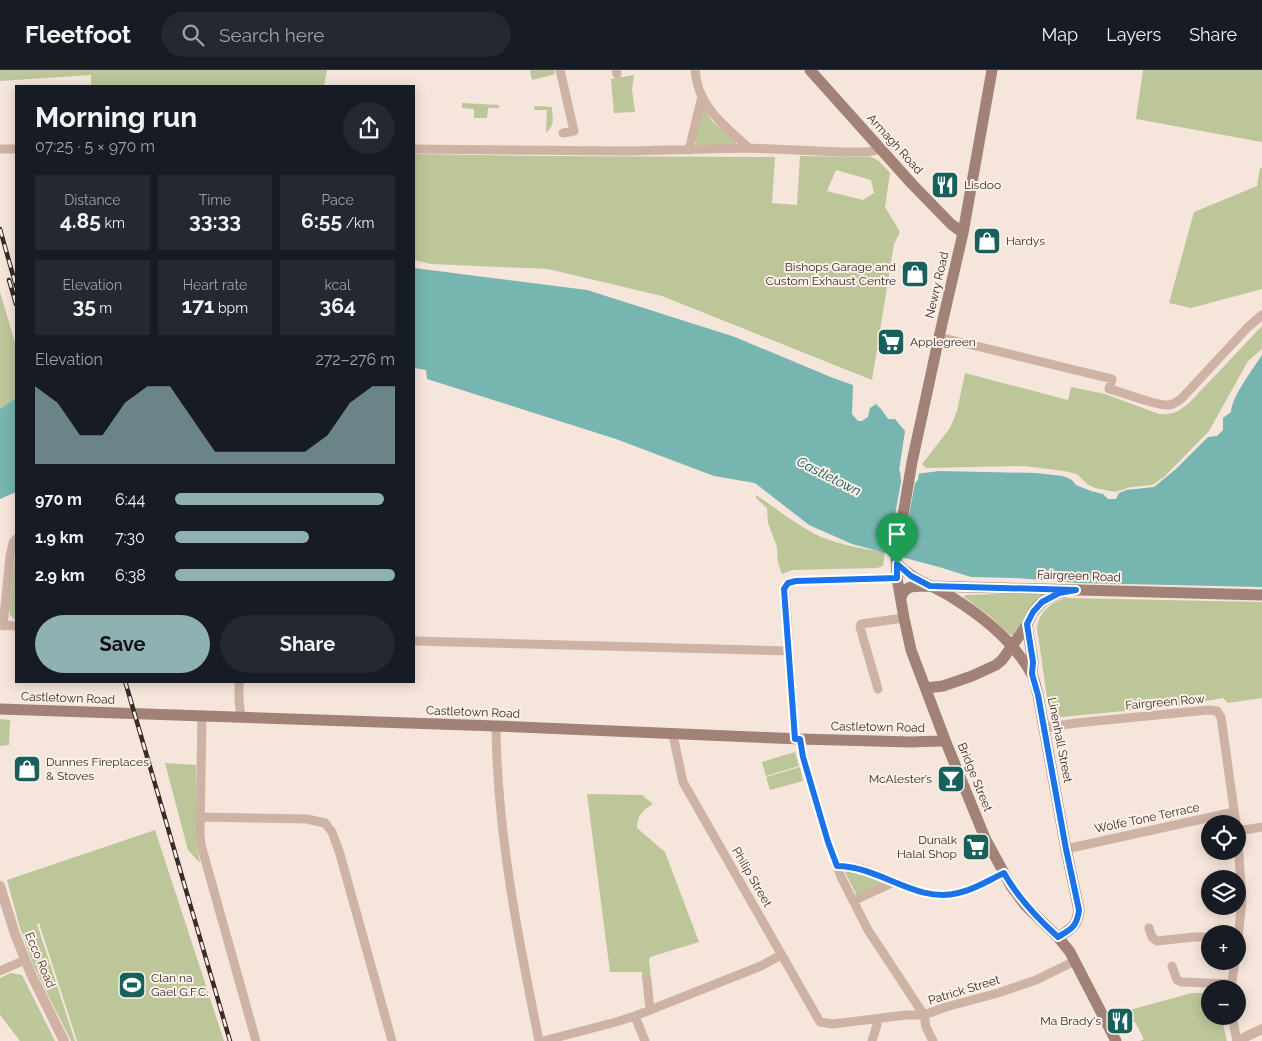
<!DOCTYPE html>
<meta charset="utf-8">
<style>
body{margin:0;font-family:Raleway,sans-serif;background:#242831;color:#f1f3f6;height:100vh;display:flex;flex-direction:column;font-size:19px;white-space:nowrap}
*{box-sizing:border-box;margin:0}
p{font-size:16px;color:#9ea1a6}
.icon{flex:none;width:28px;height:28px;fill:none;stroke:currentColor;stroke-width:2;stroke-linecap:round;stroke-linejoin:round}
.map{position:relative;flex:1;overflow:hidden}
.panel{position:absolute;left:15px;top:15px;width:400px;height:598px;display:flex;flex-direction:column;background:#171b24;border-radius:0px;box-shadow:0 2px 12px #0003}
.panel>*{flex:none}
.controls{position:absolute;left:1201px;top:745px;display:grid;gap:10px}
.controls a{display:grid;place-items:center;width:45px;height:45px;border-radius:50%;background:#171b24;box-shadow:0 2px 12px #0003;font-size:25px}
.pin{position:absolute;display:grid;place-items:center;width:42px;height:42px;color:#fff;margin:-51px -21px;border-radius:50% 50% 50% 0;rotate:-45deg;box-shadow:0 0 5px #0007}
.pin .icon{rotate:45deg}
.round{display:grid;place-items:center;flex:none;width:52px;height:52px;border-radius:26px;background:#242831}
.overview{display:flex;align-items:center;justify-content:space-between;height:85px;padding:0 20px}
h1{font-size:28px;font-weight:700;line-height:38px}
.figures{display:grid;grid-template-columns:repeat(3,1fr);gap:8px;height:85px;padding:5px 20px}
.figures div{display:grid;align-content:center;border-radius:0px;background:#242831;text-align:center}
.figures b{font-size:21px;font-weight:700}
.figures small{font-size:14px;font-weight:400}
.figures p{font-size:14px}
.chart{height:140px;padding:10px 20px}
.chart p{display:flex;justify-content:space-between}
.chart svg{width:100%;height:90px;margin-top:5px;fill:#8fb1b1;opacity:.7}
.primary-button{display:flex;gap:10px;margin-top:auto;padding:10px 20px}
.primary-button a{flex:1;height:58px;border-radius:30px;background:#8fb1b1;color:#111;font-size:20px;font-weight:700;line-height:58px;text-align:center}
.primary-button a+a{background:#242831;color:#f1f3f6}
ul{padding:0 20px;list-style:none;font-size:16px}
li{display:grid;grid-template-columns:80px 60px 1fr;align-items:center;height:38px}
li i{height:12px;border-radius:6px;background:#8fb1b1}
header{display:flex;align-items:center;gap:30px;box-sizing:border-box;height:70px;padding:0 25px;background:#171b24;border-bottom:1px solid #363941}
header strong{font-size:24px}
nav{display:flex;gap:28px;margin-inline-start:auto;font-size:18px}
.search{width:350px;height:45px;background:#242831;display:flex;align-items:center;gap:12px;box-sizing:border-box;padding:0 18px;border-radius:28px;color:#9ea1a6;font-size:19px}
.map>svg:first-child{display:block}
.green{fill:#bcc699;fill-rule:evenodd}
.water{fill:#77b5b0}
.pier{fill:#f5e5db}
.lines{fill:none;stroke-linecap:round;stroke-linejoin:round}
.minor{stroke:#ceb3a5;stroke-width:9}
.tertiary{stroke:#ceb3a5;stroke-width:10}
.secondary{stroke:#a28176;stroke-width:11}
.rail-casing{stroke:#392b27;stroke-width:4.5}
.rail{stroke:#fcf0e8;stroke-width:2.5;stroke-dasharray:8;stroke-linecap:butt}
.route-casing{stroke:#fff;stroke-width:10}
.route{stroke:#1a73e8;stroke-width:6}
.labels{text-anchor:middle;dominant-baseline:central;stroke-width:4;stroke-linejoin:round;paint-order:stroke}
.street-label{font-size:12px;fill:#392b27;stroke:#fcf0e8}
.poi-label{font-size:12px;fill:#392b27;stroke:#fcf0e8;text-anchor:start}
.water-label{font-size:14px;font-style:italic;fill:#18605c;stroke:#fcf0e8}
</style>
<header>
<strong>Fleetfoot</strong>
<div class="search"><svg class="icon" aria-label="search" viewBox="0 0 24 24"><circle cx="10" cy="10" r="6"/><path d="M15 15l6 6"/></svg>Search here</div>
<nav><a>Map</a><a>Layers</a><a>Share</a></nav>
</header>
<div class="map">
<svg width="1262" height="971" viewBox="0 0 1262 971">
<rect width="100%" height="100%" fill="#f5e5db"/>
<path class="green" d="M0 0H327L324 16H91V5L0 11Z
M530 0H554L555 4 532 10Z
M1143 0H1262V72L1136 49Z
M634 5 632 20 635 42 614 43 611 9Z
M462 33 499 35V38H488L487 48H474V39L462 38Z
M535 36 552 37C552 49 556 53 546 63L547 40H534Z
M705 39 712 51 736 71V73L735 75H697L695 71 702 40Z
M414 84 537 86 775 87 772 133 797 135 800 86 871 87 879 91 890 103 885 137 900 162 894 174 872 310 662 226 548 199 431 194 414 190ZM836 100 871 110 874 123 863 130 827 121Z
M1260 98H1262V219L1191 238 1169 233 1194 142 1257 116Z
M0 222 16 276V330L0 339Z
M1262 256V279L1248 291 1209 361 1164 407 1152 415 1131 417 1115 422 1095 418 1087 414 1077 404 1064 401 1024 396 926 398 922 394 950 358 957 341 965 303 1068 330 1071 317 1105 324 1159 344C1175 345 1180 341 1191 331Z
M756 425C777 439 798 456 821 467 842 475 863 479 885 482L883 496 877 498 792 500 782 504 778 493 777 477 768 453 767 438 756 428Z
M16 476V551L10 545 9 539Z
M1051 522 1014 566 1009 564 991 547 964 527 965 525H967Z
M1065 528 1262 532V628L1228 633 1223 628 1205 631 1199 634 1050 648 1037 558C1039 542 1050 533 1065 528Z
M0 649 10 650 9 675 0 676Z
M795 682 799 696 766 706 762 692Z
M165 693 196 695V772L200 793 188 780Z
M800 697 803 711 770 720 766 707Z
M587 724 642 725 653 734C643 739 637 746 637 758L665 782 699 872 650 887 649 890 651 909 642 911V902H610Z
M155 760 224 971H77L39 853 37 854 75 971H71L34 897 20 858 7 810Z
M854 800 883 813 857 826 845 802Z
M11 903 22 905 55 971H20L0 945V908Z
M1192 923H1210V946H1221L1227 971H1140L1144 969 1135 952 1131 953 1126 941Z"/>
<path class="water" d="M414 198 587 220 735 267 833 308 853 315 852 344 858 351H862L868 347 870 338 876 334 882 340 888 349H895L905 361 899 401 909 405 939 401 1036 403 1063 406 1072 410 1076 415 1091 421 1103 424 1108 429H1116L1119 423 1126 420 1154 417 1176 399 1208 367 1217 366 1223 360V348L1231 342C1232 326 1253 299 1262 285V517L1079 513 1015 508 971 507 939 497 852 474 809 455 755 413 714 406 616 369 427 309 426 300 414 298Z
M14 330H16V422L0 429V339Z"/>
<path class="pier" d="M902 391H903L902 399 909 403 919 402 918 410 915 413 904 472 906 478 904 487 886 485 888 475 890 472 901 412 900 399Z"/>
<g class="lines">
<path class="minor" d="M560 0 574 61 563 63
M616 0 617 4
M695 0C696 9 698 19 702 26 712 48 733 63 749 78
M0 79H16
M414 79 628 81 749 78 840 82H867L881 79
M689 80 702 26
M939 267 1112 309 1109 319C1123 322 1156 336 1168 335 1173 335 1178 331 1182 328L1247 258 1262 245
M0 555 16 556
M3 556 10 486 13 473 16 469
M414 571 789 581
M239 611V631L241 647
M878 619 860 557 861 554 904 548
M202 645 200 764 201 775 256 971
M496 656C497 762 518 867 539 971
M1044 658 1076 653 1208 640 1217 641 1221 647 1236 754
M674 664V670L683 712 820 952 833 954 906 945H924L946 937 998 923 1036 910 1075 891
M795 669 785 519 788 513 796 511 897 508
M800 669 803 687 828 772 841 807 868 860 924 945 926 957 933 971
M200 747 307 749 325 753 332 762 340 784 392 971
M1238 761 1262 757
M1238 772 1242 830 1238 869
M1066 779 1234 742
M837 796C849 796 863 798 874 803 901 814 928 831 958 823 974 820 989 810 1004 803
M853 831 894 812
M1149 858 1152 867 1157 871 1194 867H1210
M1172 896 1177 910 1182 912 1232 914
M0 901 25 890
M647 910 650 940
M1231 918 1235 891
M635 946 645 971
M1232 946 1237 971
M543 971 616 952 635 946 761 896 781 885
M872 971 877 955 876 949"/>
<path class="tertiary" d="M0 816 15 864 31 904 64 971
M1237 971 1262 959"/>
<path class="secondary" d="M810 0 912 114 951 154 963 163
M992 0 963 163 939 267 912 392 896 486 897 508 904 548 911 580 945 670 985 768 1011 816 1025 835 1058 867 1070 882 1116 971
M897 494C913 510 934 516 953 528 982 546 1014 572 1031 603 1035 609 1036 618 1038 625L1066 779 1079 840C1077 857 1071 859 1058 867
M901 528C905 513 917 517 930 516L1262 525
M1027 555 1033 592 1032 604
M926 618 943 616 972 606 996 595 1002 590 1027 555 1033 542 1042 532 1059 523 1065 522
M0 639 496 656 800 669 911 672 940 671 945 670"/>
<g class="rail-casing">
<path id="rail" d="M0 159 16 216
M9 210 16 234
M125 611 230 971"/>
</g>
<use href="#rail" class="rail"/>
</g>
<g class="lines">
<g class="route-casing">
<path id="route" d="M897 494 911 506 930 516 1076 520 1059 523 1042 532 1033 542 1027 554 1033 592 1032 604 1038 625 1066 779 1079 840C1077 857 1071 859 1058 867 1037 848 1018 828 1004 803 989 810 974 820 958 823 916 834 880 796 837 796L828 772 803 687 800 669H795L784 519 788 513 796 511 897 508Z"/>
</g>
<use href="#route" class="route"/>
</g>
<defs>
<g id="restaurant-square" transform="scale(1.4375)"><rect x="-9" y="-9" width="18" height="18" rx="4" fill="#18605c" stroke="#fcf0e8"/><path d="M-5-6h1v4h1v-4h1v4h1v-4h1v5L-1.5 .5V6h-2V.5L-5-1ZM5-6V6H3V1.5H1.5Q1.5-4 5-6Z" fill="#fff"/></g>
<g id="shop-square" transform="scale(1.4375)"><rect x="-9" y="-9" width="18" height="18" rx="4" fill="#18605c" stroke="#fcf0e8"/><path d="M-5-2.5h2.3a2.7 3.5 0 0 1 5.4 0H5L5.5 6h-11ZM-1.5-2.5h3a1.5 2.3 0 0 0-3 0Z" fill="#fff"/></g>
<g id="supermarket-square" transform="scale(1.4375)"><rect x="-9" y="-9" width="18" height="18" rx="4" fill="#18605c" stroke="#fcf0e8"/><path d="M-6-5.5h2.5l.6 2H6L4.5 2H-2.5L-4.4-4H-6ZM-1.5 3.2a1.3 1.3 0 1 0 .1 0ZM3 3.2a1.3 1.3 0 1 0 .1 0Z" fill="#fff"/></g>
<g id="bar-square" transform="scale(1.4375)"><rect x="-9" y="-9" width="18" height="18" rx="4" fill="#18605c" stroke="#fcf0e8"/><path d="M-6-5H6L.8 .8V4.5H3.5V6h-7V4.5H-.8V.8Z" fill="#fff"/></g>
<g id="stadium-square" transform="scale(1.4375)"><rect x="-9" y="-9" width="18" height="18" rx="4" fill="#18605c" stroke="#fcf0e8"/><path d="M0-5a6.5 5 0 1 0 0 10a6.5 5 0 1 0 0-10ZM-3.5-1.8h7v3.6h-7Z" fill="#fff"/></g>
</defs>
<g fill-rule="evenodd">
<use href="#restaurant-square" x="945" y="115"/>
<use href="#shop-square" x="987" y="171"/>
<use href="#shop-square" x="915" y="204"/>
<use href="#supermarket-square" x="891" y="272"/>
<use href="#shop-square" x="27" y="699"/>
<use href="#bar-square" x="951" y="709"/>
<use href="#supermarket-square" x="976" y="777"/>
<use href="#stadium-square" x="132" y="915"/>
<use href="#restaurant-square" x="1120" y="951"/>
</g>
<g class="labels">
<g class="street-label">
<text transform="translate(895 74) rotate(48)">Armagh Road</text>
<text transform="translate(937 215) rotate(-77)">Newry Road</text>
<text transform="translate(1079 506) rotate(2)">Fairgreen Road</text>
<text transform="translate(68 628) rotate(2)">Castletown Road</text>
<text transform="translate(1165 632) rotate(-5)">Fairgreen Row</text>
<text transform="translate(473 642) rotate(2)">Castletown Road</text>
<text transform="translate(878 657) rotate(1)">Castletown Road</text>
<text transform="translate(1060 670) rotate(79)">Linenhall Street</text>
<text transform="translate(975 707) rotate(68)">Bridge Street</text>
<text transform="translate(1147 748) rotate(-12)">Wolfe Tone Terrace</text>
<text transform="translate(752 807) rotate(60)">Philip Street</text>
<text transform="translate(40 890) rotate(67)">Ecco Road</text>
<text transform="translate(964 920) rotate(-17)">Patrick Street</text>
</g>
<g class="poi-label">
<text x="964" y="115">Lisdoo</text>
<text x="1006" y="171">Hardys</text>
<text x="896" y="197" text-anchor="end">Bishops Garage and<tspan x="896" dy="14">Custom Exhaust Centre</tspan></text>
<text x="910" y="272">Applegreen</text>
<text x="46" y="692">Dunnes Fireplaces<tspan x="46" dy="14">&amp; Stoves</tspan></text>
<text x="932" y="709" text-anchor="end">McAlester’s</text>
<text x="957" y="770" text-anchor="end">Dunalk<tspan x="957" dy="14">Halal Shop</tspan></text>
<text x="151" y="908">Clan na<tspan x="151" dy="14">Gael G.F.C.</tspan></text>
<text x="1101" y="951" text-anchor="end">Ma Brady's</text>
</g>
<g class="water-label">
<text transform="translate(829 406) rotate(27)">Castletown</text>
</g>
</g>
</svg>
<div class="controls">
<a><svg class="icon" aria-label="locate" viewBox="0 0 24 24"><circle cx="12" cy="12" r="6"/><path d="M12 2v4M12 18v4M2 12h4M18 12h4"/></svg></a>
<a><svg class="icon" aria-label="layers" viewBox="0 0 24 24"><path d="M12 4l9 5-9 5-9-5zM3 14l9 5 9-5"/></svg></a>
<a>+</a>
<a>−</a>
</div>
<div class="pin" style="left:897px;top:494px;background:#1e9e55"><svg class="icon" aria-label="arrive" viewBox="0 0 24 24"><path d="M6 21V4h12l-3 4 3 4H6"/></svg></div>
<section class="panel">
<div class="overview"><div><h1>Morning run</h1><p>07:25 · 5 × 970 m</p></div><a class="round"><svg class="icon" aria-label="share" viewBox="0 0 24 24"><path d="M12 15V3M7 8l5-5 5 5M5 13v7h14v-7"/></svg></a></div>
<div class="figures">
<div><p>Distance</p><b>4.85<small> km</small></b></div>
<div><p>Time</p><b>33:33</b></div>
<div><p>Pace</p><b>6:55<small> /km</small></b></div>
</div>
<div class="figures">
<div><p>Elevation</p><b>35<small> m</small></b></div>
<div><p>Heart rate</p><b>171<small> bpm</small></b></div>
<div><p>kcal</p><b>364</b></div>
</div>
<div class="chart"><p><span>Elevation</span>272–276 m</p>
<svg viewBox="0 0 160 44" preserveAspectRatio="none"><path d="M0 44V6L10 14L20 30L30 30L40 14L50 6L60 6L70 22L80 38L90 38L100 38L110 38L120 38L130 30L140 14L150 6L160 6V44z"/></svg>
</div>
<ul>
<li><b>970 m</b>6:44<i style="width:95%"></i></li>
<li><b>1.9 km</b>7:30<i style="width:61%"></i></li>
<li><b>2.9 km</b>6:38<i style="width:100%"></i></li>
</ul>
<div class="primary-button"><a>Save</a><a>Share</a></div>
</section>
</div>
